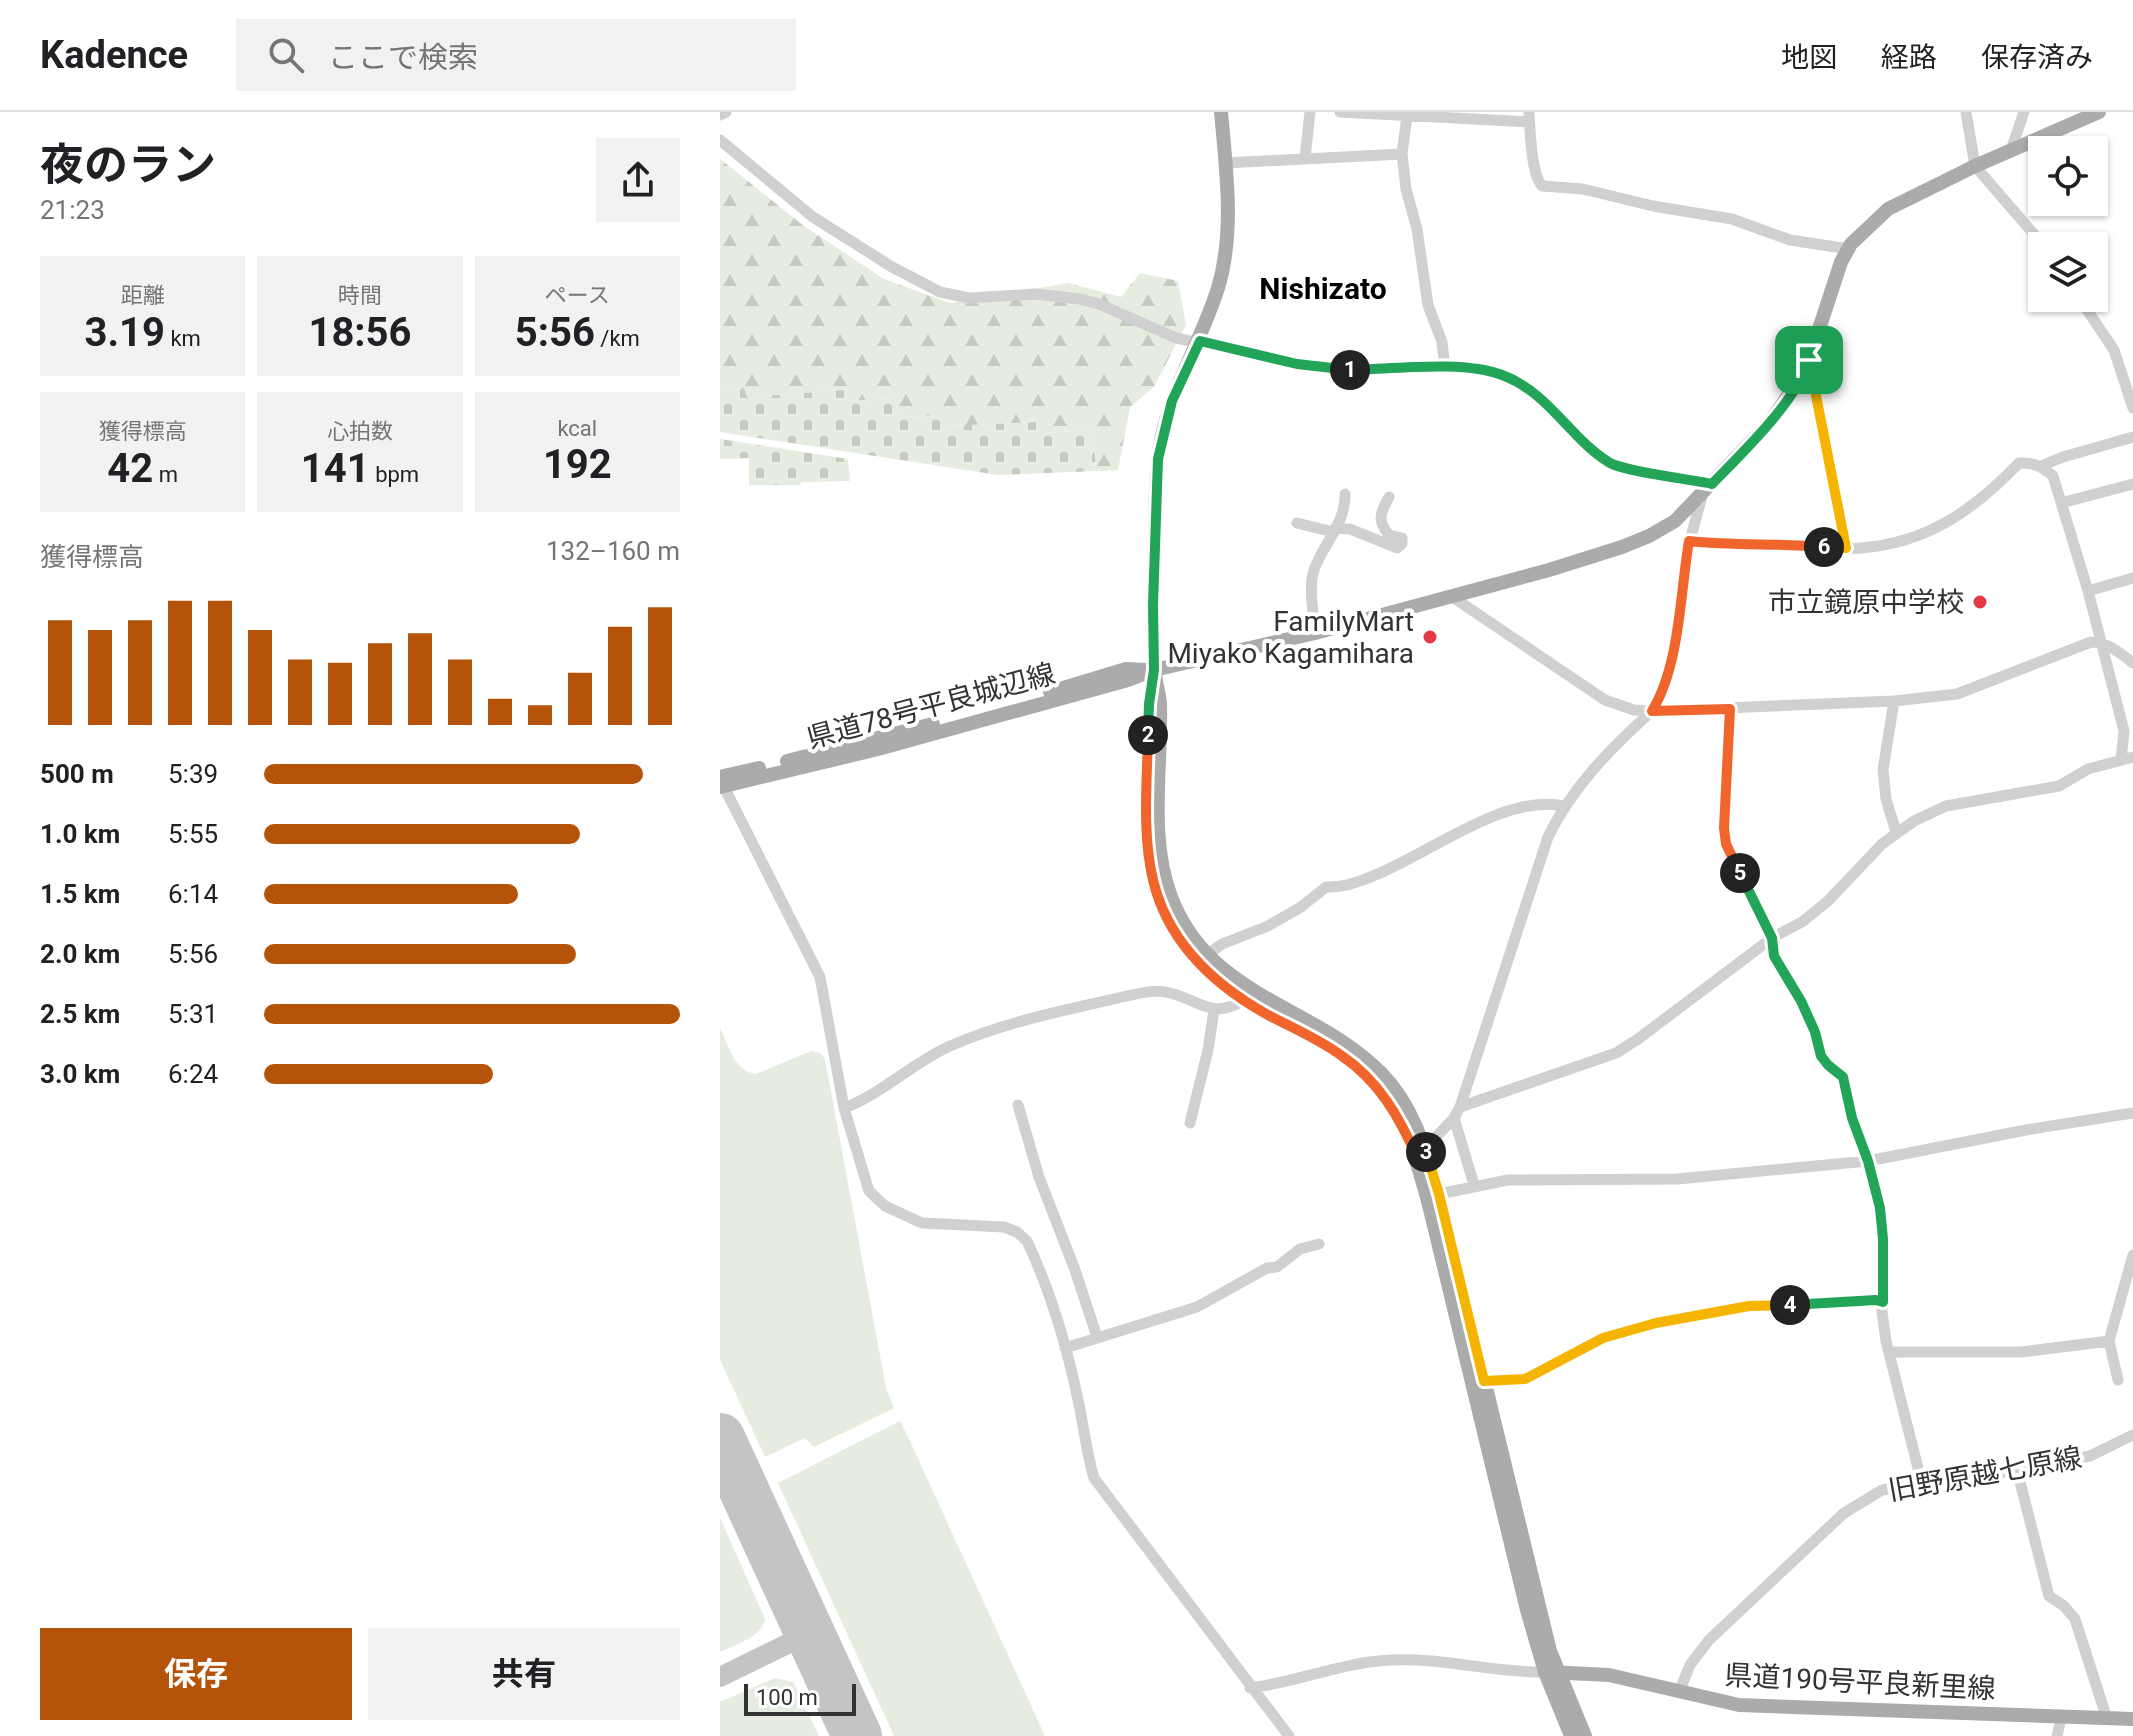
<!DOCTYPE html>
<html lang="ja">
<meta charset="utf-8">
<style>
body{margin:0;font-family:Roboto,"Noto Sans JP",sans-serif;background:#f2f2f2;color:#202124;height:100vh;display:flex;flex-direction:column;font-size:30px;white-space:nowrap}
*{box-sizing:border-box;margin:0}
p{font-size:26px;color:#757577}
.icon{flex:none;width:44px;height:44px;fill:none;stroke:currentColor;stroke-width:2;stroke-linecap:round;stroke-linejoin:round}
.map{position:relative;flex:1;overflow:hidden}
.drawer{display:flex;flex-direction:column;background:#fff;width:720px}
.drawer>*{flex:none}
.buttons{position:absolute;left:1308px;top:24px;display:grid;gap:16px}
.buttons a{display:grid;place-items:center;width:80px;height:80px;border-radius:0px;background:#fff;box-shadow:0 2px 6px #0004;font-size:40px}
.scale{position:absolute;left:24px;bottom:20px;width:112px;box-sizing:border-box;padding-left:8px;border:4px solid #333;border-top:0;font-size:22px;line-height:28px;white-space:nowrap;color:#333;-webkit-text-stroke:6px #fff;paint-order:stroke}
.pin{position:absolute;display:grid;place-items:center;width:68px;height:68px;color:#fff;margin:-34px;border-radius:16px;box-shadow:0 4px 12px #0006}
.km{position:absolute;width:40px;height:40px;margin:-20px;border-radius:50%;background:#222;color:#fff;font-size:22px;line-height:40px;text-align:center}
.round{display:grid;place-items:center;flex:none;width:84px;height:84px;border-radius:0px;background:#f2f2f2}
.summary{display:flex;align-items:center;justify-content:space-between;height:136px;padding:0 40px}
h1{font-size:44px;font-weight:700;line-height:60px}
.figures{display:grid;grid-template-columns:repeat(3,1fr);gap:12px;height:136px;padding:8px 40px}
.figures div{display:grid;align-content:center;border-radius:0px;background:#f2f2f2;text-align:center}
.figures b{font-size:40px;font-weight:700}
.figures small{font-size:22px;font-weight:400}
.figures p{font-size:22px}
.chart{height:224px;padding:16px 40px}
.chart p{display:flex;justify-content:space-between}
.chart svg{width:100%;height:144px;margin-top:8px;stroke:#b45309;stroke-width:6}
.button{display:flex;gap:16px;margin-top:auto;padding:16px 40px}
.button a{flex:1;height:92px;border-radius:0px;background:#b45309;color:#fff;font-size:32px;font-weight:700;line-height:92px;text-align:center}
.button a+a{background:#f2f2f2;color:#202124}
ul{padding:0 40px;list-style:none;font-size:26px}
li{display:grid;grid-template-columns:128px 96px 1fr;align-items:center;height:60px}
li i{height:20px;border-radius:10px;background:#b45309}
header{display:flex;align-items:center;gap:48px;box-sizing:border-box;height:112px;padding:0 40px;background:#fff;border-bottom:2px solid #e0e0e0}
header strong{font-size:38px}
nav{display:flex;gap:44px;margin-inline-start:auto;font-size:28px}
.search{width:560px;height:72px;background:#f2f2f2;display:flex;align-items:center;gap:20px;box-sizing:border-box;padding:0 28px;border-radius:0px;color:#757577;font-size:30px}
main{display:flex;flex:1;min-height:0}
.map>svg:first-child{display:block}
.grass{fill:#e6ecdf}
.forest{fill:url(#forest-firs)}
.cemetery{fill:url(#cemetery-stones)}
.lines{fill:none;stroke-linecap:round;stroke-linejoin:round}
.taxiway{stroke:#c4c4c4;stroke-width:20}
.runway{stroke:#c4c4c4;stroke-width:50}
.minor{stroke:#d0d0d0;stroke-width:11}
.major{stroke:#ababab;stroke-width:14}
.split-1-casing{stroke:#fff;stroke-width:16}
.split-2-casing{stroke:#fff;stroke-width:16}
.split-3-casing{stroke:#fff;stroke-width:16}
.split-4-casing{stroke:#fff;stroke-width:16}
.split-5-casing{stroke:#fff;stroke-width:16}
.split-6-casing{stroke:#fff;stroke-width:16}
.split-7-casing{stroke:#fff;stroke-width:16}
.split-1{stroke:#22a559;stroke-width:10}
.split-2{stroke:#22a559;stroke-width:10}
.split-3{stroke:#f0652b;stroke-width:10}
.split-4{stroke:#f5b400;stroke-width:10}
.split-5{stroke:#22a559;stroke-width:10}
.split-6{stroke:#f0652b;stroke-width:10}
.split-7{stroke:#f5b400;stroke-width:10}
.poi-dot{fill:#e63946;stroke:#fff;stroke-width:3}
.labels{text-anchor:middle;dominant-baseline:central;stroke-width:8;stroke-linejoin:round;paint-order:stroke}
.poi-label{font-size:28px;fill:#333;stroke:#fff;text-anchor:end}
.street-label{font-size:28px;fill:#333;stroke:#fff}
.neighbourhood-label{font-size:30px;font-weight:bold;fill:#000;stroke:#fff}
</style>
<header>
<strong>Kadence</strong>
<div class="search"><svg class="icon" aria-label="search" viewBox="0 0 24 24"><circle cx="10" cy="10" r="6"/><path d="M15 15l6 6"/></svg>ここで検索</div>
<nav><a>地図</a><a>経路</a><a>保存済み</a></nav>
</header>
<main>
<section class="drawer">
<div class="summary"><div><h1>夜のラン</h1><p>21:23</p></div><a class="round"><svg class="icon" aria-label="share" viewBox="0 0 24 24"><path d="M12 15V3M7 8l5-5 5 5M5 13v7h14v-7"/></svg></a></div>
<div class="figures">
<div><p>距離</p><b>3.19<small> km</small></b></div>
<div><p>時間</p><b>18:56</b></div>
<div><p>ペース</p><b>5:56<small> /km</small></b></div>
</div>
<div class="figures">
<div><p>獲得標高</p><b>42<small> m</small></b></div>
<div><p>心拍数</p><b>141<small> bpm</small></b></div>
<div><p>kcal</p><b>192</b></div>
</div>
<div class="chart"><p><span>獲得標高</span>132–160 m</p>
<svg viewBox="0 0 160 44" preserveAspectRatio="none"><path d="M5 44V12M15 44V15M25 44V12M35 44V6M45 44V6M55 44V15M65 44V24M75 44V25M85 44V19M95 44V16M105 44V24M115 44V36M125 44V38M135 44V28M145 44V14M155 44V8"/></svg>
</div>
<ul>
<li><b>500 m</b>5:39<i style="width:91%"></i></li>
<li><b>1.0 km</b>5:55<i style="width:76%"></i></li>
<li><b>1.5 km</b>6:14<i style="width:61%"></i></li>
<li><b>2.0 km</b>5:56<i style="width:75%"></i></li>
<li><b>2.5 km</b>5:31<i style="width:100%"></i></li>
<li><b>3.0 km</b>6:24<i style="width:55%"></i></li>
</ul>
<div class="button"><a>保存</a><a>共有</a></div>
</section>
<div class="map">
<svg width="1413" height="1624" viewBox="0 0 1413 1624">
<defs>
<pattern id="forest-firs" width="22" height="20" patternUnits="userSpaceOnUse" patternTransform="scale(2)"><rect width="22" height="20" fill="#e6ecdf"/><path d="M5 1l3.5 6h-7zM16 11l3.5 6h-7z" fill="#c6cbc0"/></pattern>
<pattern id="cemetery-stones" width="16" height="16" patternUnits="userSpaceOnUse" patternTransform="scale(2)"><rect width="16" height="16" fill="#e6ecdf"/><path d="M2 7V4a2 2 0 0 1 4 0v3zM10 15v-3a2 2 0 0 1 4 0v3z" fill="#c6cbc0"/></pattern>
</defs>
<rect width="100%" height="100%" fill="#fff"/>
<path class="grass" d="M0 916C9 934 14 959 36 962L91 939 100 941 105 947 166 1276 174 1296 94 1335 85 1326 45 1345 0 1248Z
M180 1309 190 1329 325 1624H174L58 1371Z
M0 1406 45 1507C41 1526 16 1532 0 1540Z
M55 1566 73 1570 99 1624H0V1590Z"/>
<path class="forest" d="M0 47 84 114 164 167 230 191 348 171 401 185 420 161 458 169 466 213 434 275 410 295 398 358 376 359 373 318 323 321 321 310 225 314 224 304 178 305 175 287 127 289 124 278 27 285 24 276 0 278Z"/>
<path class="cemetery" d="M24 276 27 285 124 278 127 289 175 287 178 305 224 304 226 314 322 310 324 321 373 318 376 359 278 363 0 320V278Z
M0 327 128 347 130 369 81 370 80 373H29V346L0 347Z"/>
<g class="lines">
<path class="taxiway" d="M0 1565 90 1521"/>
<path class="runway" d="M0 1326 137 1624"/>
<path class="minor" d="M620 0 809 10
M809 0C810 18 811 62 822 74L863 77 933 94 1012 107 1070 128 1129 137
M1246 0 1255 54 1324 134
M0 3 6 0
M687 4 682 42 686 77 697 117 708 193 722 230 725 256
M0 28 93 105 172 155 220 180 249 186 316 182 360 187 379 192 456 226 577 252 629 258 758 256 784 263 814 279 871 337 892 352 992 372
M1291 38 1304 0
M585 46 590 0
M505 51 682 42
M1359 186 1394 238 1413 296
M1089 248 1126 436
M1321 354 1343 345 1413 325
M1341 391 1413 372
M577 411 613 420
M615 416 630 417 677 436 682 432V426L669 423C656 408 661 400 669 385
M969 429C983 431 998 433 1012 434 1028 435 1045 431 1061 432 1088 432 1114 438 1141 436 1207 431 1254 398 1299 351 1314 350 1322 355 1333 364L1368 479 1404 619 1401 648
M1368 479 1413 466
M731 484 885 588 914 598 932 599 1174 589 1237 582 1371 530C1388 530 1400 541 1413 551
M595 521C594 502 588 476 594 458 603 432 626 411 625 382
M1174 589 1163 658 1166 687 1176 720
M1010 597 1004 716 1006 732 1052 826 1054 844 1081 889 1095 920 1101 944 1108 953 1123 965 1126 975 1132 1006 1148 1049 1160 1096 1163 1127 1162 1200 1166 1229 1202 1372
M4 675 100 865 124 996 149 1079 165 1094 202 1111 284 1115 297 1120 307 1129C330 1178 347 1235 358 1288 364 1314 366 1340 374 1366L569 1624
M487 843 502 832 548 814 581 795 606 775C622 776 634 771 648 766 706 745 782 681 844 694
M298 993 319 1065 355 1158 377 1225
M740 995 896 941 918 927 1052 826 1082 810 1108 789 1162 732 1194 709 1226 694 1339 674 1368 657 1413 645
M124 996C162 982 192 951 230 934 287 909 347 898 407 884 421 881 435 877 450 881 482 889 491 908 524 888
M734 1006 754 1073
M470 1011 488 938 494 898
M701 1041 734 1006 740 995 828 725C852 675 891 636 932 599 956 560 957 510 963 466 967 437 975 409 983 381
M719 1082 788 1068 958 1067 1148 1049 1306 1018 1413 1001
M345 1236 477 1195 547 1156 557 1155 580 1137 599 1132
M1169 1240H1301L1389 1229
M1398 1268 1389 1229 1413 1143
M764 1269 805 1267 826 1258 883 1226 936 1211 1004 1197 1029 1194 1163 1190
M1297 1358 1329 1484 1344 1494 1355 1507 1387 1607
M530 1576C577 1570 623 1550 671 1548 723 1545 773 1561 825 1560
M959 1580 970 1553 989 1528 1124 1401 1162 1378 1297 1358 1370 1344 1413 1323
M1337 1624 1341 1607"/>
<path class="major" d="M501 0C506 57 515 120 498 176 482 227 453 273 442 324 434 359 436 397 435 433 434 474 431 515 434 555 435 568 439 580 440 592 442 656 428 724 451 785 490 887 595 893 662 962 694 995 706 1040 719 1082L830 1539 865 1624
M432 570C427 603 428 635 427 668 424 779 444 844 546 901 586 924 632 942 661 980 688 1014 699 1055 710 1097L807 1498 825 1560 851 1624
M330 580 406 557 426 558
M67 649 213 612
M0 665 39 656
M0 675 158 637 408 568 434 558 595 521 829 458 902 435 929 424 955 409 1049 311 1085 260 1121 150 1131 132 1168 97 1255 54 1379 0
M829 1560 889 1563 1019 1593 1413 1607"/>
</g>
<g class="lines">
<g class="split-1-casing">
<path id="split-1" d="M630 258C674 257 743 248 782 263 829 280 849 326 890 351 907 360 969 367 992 372 1023 340 1076 290 1089 248"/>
</g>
<g class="split-2-casing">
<path id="split-2" d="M428 623 429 592 434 558 433 493 438 347 452 289 480 229 577 252 630 258"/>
</g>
<g class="split-3-casing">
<path id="split-3" d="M428 623C427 671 422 721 433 768 448 831 494 873 548 903 573 916 599 927 622 944 659 969 679 1005 697 1045L705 1037 706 1040"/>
</g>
<g class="split-4-casing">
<path id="split-4" d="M706 1040 719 1082 764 1269 805 1267 883 1226 936 1211 1029 1194 1070 1193"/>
</g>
<g class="split-5-casing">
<path id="split-5" d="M1020 761 1052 826 1054 844 1081 889 1095 920 1101 944 1108 953 1123 965 1132 1006 1148 1049 1160 1096 1163 1127V1190L1156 1188 1070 1193"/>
</g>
<g class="split-6-casing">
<path id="split-6" d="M1020 761 1006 732 1004 716 1010 597 932 599C960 553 960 482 969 429 1014 434 1059 431 1104 435"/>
</g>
<g class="split-7-casing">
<path id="split-7" d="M1089 248 1126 436 1104 435"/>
</g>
<use href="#split-1" class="split-1"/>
<use href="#split-2" class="split-2"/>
<use href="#split-3" class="split-3"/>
<use href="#split-4" class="split-4"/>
<use href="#split-5" class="split-5"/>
<use href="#split-6" class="split-6"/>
<use href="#split-7" class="split-7"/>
</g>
<g class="poi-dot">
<circle cx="1260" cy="490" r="8"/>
<circle cx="710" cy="525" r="8"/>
</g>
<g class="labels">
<g class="poi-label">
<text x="1244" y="490">市立鏡原中学校</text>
<text x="694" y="509">FamilyMart<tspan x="694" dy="32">Miyako Kagamihara</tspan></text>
</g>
<g class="street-label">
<text transform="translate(211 594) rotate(-15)">県道78号平良城辺線</text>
<text transform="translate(1265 1362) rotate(-10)">旧野原越七原線</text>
<text transform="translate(1140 1570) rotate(3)">県道190号平良新里線</text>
</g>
<g class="neighbourhood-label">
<text x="603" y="176">Nishizato</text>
</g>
</g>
</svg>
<div class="buttons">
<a><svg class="icon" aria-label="locate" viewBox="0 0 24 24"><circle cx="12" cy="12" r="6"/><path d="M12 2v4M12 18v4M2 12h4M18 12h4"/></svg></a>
<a><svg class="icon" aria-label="layers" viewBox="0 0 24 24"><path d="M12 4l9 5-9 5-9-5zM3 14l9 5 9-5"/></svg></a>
</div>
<div class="scale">100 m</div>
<div class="pin" style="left:1089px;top:248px;background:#1e9e55"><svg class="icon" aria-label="arrive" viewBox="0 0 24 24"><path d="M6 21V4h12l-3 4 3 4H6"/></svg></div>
<b class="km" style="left:630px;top:258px">1</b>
<b class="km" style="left:428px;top:623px">2</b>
<b class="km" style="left:706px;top:1040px">3</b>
<b class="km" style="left:1070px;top:1193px">4</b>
<b class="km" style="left:1020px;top:761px">5</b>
<b class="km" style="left:1104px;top:435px">6</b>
</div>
</main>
